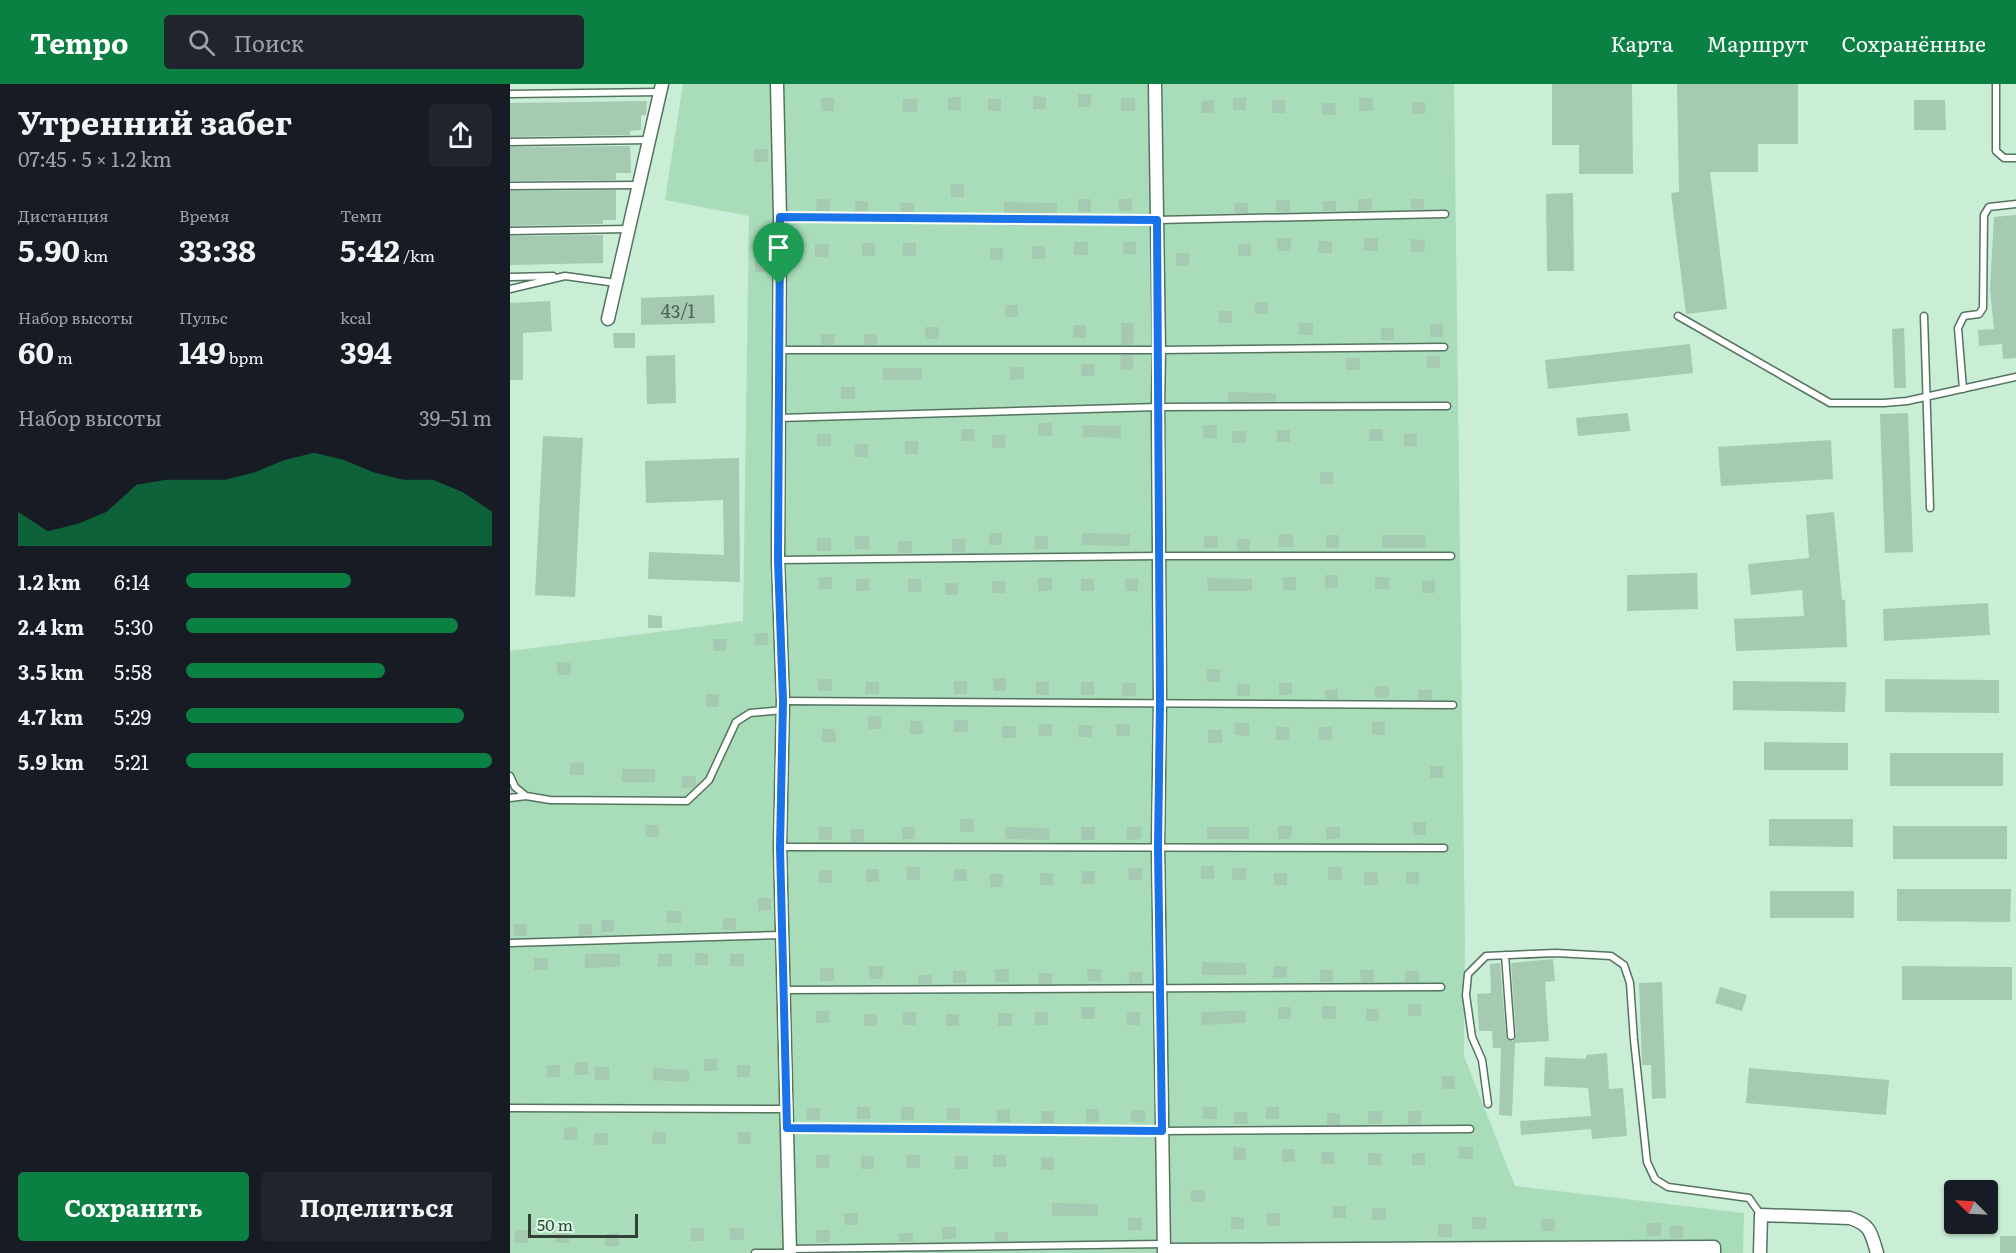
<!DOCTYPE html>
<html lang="ru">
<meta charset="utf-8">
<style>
body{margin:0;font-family:Literata,serif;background:#20242c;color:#f1f3f6;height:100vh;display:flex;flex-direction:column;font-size:22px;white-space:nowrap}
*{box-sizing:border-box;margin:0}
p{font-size:20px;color:#9ea1a6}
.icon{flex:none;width:33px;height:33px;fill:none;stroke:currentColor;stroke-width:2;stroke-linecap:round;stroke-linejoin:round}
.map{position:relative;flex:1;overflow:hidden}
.side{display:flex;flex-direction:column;background:#171b24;width:510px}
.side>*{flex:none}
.needle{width:39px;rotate:294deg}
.tools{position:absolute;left:1434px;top:1096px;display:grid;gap:12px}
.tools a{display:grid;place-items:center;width:54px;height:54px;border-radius:6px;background:#171b24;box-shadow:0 2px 4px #0004;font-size:30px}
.scale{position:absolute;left:18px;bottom:15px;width:110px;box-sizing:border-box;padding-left:6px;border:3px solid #324036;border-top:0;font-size:16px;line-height:21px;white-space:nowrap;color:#324036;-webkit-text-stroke:4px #d7fae2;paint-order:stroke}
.pin{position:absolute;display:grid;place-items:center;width:51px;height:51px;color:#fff;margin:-62px -26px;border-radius:50% 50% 50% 0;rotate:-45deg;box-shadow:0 0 6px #0007}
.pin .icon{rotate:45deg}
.round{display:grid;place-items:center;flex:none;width:63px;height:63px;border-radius:6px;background:#20242c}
.headline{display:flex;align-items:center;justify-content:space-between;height:102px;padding:0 18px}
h1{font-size:33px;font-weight:700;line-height:45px}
.stats{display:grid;grid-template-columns:repeat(3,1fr);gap:9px;height:102px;padding:6px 18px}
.stats div{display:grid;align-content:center}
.stats b{font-size:30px;font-weight:700}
.stats small{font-size:16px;font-weight:400}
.stats p{font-size:16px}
.chart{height:168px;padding:12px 18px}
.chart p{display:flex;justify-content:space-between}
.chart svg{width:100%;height:108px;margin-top:6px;fill:#0b8043;opacity:.7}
.action{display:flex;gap:12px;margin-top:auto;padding:12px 18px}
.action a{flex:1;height:69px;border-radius:6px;background:#0b8043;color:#fff;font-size:24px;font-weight:700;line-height:69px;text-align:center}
.action a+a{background:#20242c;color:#f1f3f6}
ul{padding:0 18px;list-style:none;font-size:20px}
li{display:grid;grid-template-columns:96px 72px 1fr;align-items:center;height:45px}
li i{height:15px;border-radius:8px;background:#0b8043}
header{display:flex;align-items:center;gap:36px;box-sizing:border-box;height:84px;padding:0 30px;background:#0b8043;color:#fff}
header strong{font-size:28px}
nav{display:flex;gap:33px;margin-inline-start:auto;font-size:21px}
.search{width:420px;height:54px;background:#20242c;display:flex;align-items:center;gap:15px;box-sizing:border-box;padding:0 21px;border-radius:6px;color:#9ea1a6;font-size:22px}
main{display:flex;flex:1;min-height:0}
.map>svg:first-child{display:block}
.green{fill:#a9ddba}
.building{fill:#a6c9b1}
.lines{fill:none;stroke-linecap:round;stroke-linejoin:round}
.lane-casing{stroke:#54745f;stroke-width:9}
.street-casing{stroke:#54745f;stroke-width:15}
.lane{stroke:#fff;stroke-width:6}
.street{stroke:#fff;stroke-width:12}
.route-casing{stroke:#fff;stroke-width:12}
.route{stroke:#1a73e8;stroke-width:8}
.labels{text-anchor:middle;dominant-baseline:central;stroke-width:6;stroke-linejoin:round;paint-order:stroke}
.number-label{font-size:18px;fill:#4f6255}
</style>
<header>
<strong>Tempo</strong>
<div class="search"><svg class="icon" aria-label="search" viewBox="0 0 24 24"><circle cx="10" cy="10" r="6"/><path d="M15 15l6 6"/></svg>Поиск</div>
<nav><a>Карта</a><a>Маршрут</a><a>Сохранённые</a></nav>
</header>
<main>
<section class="side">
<div class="headline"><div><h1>Утренний забег</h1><p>07:45 · 5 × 1.2 km</p></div><a class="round"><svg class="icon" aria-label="share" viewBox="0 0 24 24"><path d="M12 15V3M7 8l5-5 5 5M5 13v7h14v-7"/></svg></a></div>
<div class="stats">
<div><p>Дистанция</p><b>5.90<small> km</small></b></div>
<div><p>Время</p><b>33:38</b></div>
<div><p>Темп</p><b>5:42<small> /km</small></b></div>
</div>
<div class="stats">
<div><p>Набор высоты</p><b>60<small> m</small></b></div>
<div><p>Пульс</p><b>149<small> bpm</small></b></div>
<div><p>kcal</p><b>394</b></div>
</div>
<div class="chart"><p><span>Набор высоты</span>39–51 m</p>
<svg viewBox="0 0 160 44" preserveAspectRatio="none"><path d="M0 44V30L10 38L20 35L30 30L40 19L50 17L60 17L70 17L80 14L90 9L100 6L110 9L120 14L130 17L140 17L150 22L160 30V44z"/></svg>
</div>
<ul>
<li><b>1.2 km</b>6:14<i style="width:54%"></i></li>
<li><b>2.4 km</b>5:30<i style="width:89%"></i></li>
<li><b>3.5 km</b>5:58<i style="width:65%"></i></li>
<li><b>4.7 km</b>5:29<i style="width:91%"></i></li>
<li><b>5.9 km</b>5:21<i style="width:100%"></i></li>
</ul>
<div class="action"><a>Сохранить</a><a>Поделиться</a></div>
</section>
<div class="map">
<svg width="1506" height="1169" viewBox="0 0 1506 1169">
<rect width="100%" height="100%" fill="#caedd5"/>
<path class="green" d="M173 0H944L955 856 954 972 1005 1102 1234 1129 1233 1169H0V567L233 537 239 132 155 116Z"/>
<path class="building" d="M1042 0H1122L1123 90H1069V61H1042Z
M1167 0H1288V60H1248V88H1200L1217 225 1176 230 1161 109 1169 108Z
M568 10H581V23H568Z
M523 12 536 13V25H523Z
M438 13H451V26H438Z
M736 13V26H723V14Z
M311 14H324V27H311Z
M611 14H625V27H611Z
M849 14H863V27H849Z
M393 15H407V28H393Z
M478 15H491V27H478Z
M704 16V29H691V17Z
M762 16H775V29H762Z
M1404 16H1435L1436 46H1404Z
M137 17 136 31H131V46L120 47V51L0 53V19Z
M902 18H915V30H902Z
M812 19H825L826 31H812Z
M120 62 121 89H106V96L0 97V63Z
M244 65H258V78H244Z
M441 100H454V113H441Z
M106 106V136H93V140L0 142V107Z
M1063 109 1064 187H1037L1036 110Z
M307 115H320V127H306Z
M568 115H581V128H568Z
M609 115H622V127H609Z
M848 115H862V126L848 127Z
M901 115H914V125H901Z
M766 116H780V128H766Z
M345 117H358V128H345Z
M813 117H826V127H813Z
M494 118 547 119V130H494Z
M390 119H404V129H391Z
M724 119H738V129H724Z
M1506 131V274L1493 275 1492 260 1469 262 1468 246 1484 245 1480 205 1484 133Z
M93 151V179L0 181V152Z
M767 154H781V167H767Z
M854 154H868V167H854Z
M901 155 915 156 914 168H901Z
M809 157H822V169H808Z
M564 158H578V171H564Z
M613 158H626V170H613Z
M352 159H365V172H352Z
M393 159H406V172H393Z
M305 160H319L318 173H305Z
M728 160H741V172H728Z
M522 162H535V175H522Z
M480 164H493V176H480Z
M666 169H679V182H666Z
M245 175H259V188H245Z
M204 211 205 239 131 241V214Z
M40 217 42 247 13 249V296H0V219Z
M745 218H758V230H745Z
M495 221H508V233H495Z
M709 227H722V239H709Z
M611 239H624L623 261H611Z
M789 239H803V251H789Z
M920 240H933V253H920Z
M563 241H576V254H563Z
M415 243H429V255H415Z
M871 244H884V256H871Z
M1394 244 1396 304H1384L1382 245Z
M103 249H125V264H104Z
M311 250H325L324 261H311Z
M354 250H367V261H354Z
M1180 260 1183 289 1038 305 1035 276Z
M165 271 166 319 137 320 136 272Z
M611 271H623V286H610Z
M917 272H930V284H917Z
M836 274H850V286H836Z
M571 280H585L584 292H571Z
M500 283H514V295L500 296Z
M373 284H412V296H373Z
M331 303H345V315H331Z
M718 308 766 309V317L718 318Z
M1118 329 1120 347 1068 352 1066 334Z
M1398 329 1403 468 1375 469 1370 330Z
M528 339H542V352H528Z
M573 341 611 342V354L573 353Z
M693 341H707V354H693Z
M451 345H465L464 357H451Z
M859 345H873V357H859Z
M767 346H780V358H767Z
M722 347H736V359H722Z
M307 350H321V362H307Z
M894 350H907V362H894Z
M482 351H495V364H482Z
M33 352 73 354 65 513 25 511Z
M1321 356 1323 395 1211 402 1208 363Z
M395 357H408V370H395Z
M345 360H358V373H345Z
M229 374 230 498 138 495 139 468 214 471 213 416 136 419 135 377Z
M810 388H823V400H810Z
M1324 428 1332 516H1335L1337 563 1226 567 1224 535 1294 532 1292 506 1241 511 1238 480 1299 474 1296 431Z
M479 449H492V461H479Z
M572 449 620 450V462L572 461Z
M769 450H783V463H769Z
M816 451H829V464H816Z
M872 451H915V464H872Z
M345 452H359V465H345Z
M525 452H538V465H525Z
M694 452H708L707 464H694Z
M307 454H321V467H307Z
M442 455H455V468H442Z
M727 455H740V467H727Z
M388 457H402V469H388Z
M1187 489 1188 525 1117 527V491Z
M815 491H828V504H815Z
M309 493H322V505H309Z
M773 493H786V506H773Z
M865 493H879V505H865Z
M528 494H542V507H528Z
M628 494V507H615V495Z
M697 494 742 495V507H698Z
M346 495H359V507H346Z
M398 495H411V508H398Z
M571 495H584V507H571Z
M925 496V509H912V497Z
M482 497H495V509H482Z
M435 499H448V511H435Z
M1478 519 1480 551 1374 557 1373 525Z
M138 531 152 532V544H138Z
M245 549H258V561H245Z
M203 555H217L216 567H203Z
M47 578 61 579V591H47Z
M697 585H710V598H697Z
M483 594H496V607H483Z
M308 595H322V607H308Z
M1375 595 1489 596V629L1375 628Z
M444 597H457V610H444Z
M1223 597 1336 598 1335 628 1223 626Z
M356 598H369V610H355Z
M526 598H539V611H526Z
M571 598H584V611H571Z
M612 599H626V612H612Z
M769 599H782V611H769Z
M727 600H740V612H727Z
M865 602H879V614H865Z
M828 605V615H815V606Z
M908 606H922V616H908Z
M196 610H209V623H196Z
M371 632V645H358V633Z
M444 636H458V648H444Z
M400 637H413V650H400Z
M862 638H875V651H862Z
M725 639H739V652L725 651Z
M529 640H542V652H529Z
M606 640H620V652H607Z
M569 641H582V653H568Z
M492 642H506V654H492Z
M766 643H779V656H766Z
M809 643H822V655L809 656Z
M312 645H325L326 658H312Z
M698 646H712V659H698Z
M1254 658 1338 659V686H1254Z
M1380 669H1493V702H1380Z
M74 678V691H60V679Z
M920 682H933V694H920Z
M112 685H145V698H112Z
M172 692H186V702L183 704H172Z
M450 735H464V748H450Z
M1259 735H1343V763L1259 762Z
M903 738H916V751H903Z
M135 741H149V753H136Z
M768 742H782L781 755H768Z
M1383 742H1497V775H1383Z
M309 743H322V756H309Z
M392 743H405V755H392Z
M495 743 539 744V756L495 755Z
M571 743H585V756H571Z
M617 743H631V755L617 756Z
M697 743H739V755H697Z
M816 743H830V755H816Z
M341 745H354V758H341Z
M691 782H704V795H691Z
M397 783H410V796H397Z
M818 783H832V796H818Z
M618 784H632V796H619Z
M722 784H736V796H722Z
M356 785H369V798H356Z
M444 785H457V797H444Z
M309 786H322V799H309Z
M572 787H585V800H572Z
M854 788H867L868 801H854Z
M896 788H909V800H896Z
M530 789H543V801H530Z
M764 789H777V801H764Z
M480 790H493V803H480Z
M1387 805H1501L1500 838 1387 837Z
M1260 807H1344V834H1260Z
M248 814H261V826L248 827Z
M157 827H171V839H157Z
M213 834H226V846H213Z
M91 836H104V848H91Z
M4 840H17V852H4Z
M69 840H82V851L69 852Z
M185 869H198V881H185Z
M75 870H110V883L75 884Z
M148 870H162V882L148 883Z
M220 870H234V883L220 882Z
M24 874H38V886H24Z
M1043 875 1045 897 1035 898 1039 957 1005 959 1002 1032 989 1031 991 964H983L982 947H969L967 910 981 909 980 880 990 879 996 952 998 956 1003 957 1006 952 1001 879Z
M692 878 736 879V891H692Z
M359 882H373V895H359Z
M764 882H777V894H763Z
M1392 882 1502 883V916H1392Z
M310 884H324V897H310Z
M485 885H499V898H485Z
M577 885H591V897H578Z
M810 886H823V898H810Z
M850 886H864V898H851Z
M443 887H456V899H443Z
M895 887H909V898H895Z
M619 888H632V899H619Z
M529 889H542V900H529Z
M408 891H422V900H408Z
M1152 898 1156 1014 1142 1015 1141 981H1132L1129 899Z
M1210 903 1237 911 1232 927 1205 919Z
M898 920H911V932H898Z
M812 922H826V935H812Z
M571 923H585V935H571Z
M768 923H781V935H768Z
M856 925H869V937H856Z
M306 927H319V939H306Z
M722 927H736L735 939 691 941V928Z
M393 928H406V941H393Z
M525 928H538V941H525Z
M617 928H630V941H617Z
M488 929H502V942H488Z
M354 930H367V942H354Z
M436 930H449V942H436Z
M1097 969 1099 1005 1113 1004 1117 1052 1082 1055 1081 1045 1011 1051 1010 1037 1081 1032 1078 1004 1034 1002 1035 973 1076 975V971Z
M194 975H207V987H194Z
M65 978H78V991H65Z
M37 981H50V993H37Z
M227 981H240V993H227Z
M85 983H99V996H85Z
M143 984 179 986V996L178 998 143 996Z
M1239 984 1379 996 1376 1031 1236 1019Z
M932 992H945V1005H932Z
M347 1023H360V1035H347Z
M391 1023H404V1036H391Z
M693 1023H707V1035H693Z
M756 1023H769V1035H756Z
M297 1024H310V1036H297Z
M437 1024H450V1036H437Z
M500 1025V1038H487V1026Z
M576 1025H589V1038H576Z
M621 1026H635V1038H621Z
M531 1027H544V1039H531Z
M858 1027H872V1040H858Z
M898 1027H911V1040H898Z
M724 1028H737L738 1040H724Z
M817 1029H830V1041H817Z
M67 1043V1056H54V1044Z
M143 1048H156V1060H142Z
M228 1048H241V1060H228Z
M84 1049H98V1061H84Z
M723 1063 736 1064V1076H723Z
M949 1063H963V1075H949Z
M772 1065H785V1078H772Z
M811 1068H824V1080H811Z
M858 1069H871V1081H858Z
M902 1069H915V1081H902Z
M306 1071H319V1084H306Z
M396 1071H410V1084H397Z
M483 1071H496V1083H483Z
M351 1072H364V1085H351Z
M445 1072H458V1085H445Z
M531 1073 544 1074V1086H531Z
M681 1106H695V1118H681Z
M542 1119 588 1120V1132H542Z
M823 1122H836V1134H823Z
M862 1124H876V1136H862Z
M334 1129H348V1141H335Z
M757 1129H770V1142H757Z
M721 1133H734V1145H721Z
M962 1133H976V1145H962Z
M618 1134H632V1146H618Z
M1031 1135H1045V1147H1031Z
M1137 1139H1151V1152H1137Z
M928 1140H942V1153H928Z
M1160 1142H1173V1154H1160Z
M432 1143H446V1155H432Z
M181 1144H194V1157H181Z
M220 1144H234V1156H220Z
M5 1146H18V1159H5Z
M306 1146H320V1158H306Z
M46 1147H59V1159H46Z
M485 1148H498V1157H485Z
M109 1149V1162H95V1150Z
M389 1149H403V1158H389Z
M1490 1152H1506V1169H1490Z"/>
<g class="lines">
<g class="lane-casing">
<path id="lane" d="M1486 0V67L1494 74H1506
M0 10 150 8
M0 58 139 56
M0 102 129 101
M270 133 647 136 935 130
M0 147 118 145
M0 193 43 192
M0 205 55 192 106 199
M1168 232 1320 319H1374L1397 317 1506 293
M1414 232 1420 424
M270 266H649L934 263
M1453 305 1448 244 1454 232 1469 230 1473 224 1474 131 1479 123 1506 120
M269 334 648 323 937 322
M268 476 649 472H941
M273 617 943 621
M0 692 5 703 16 712 40 716 177 717 199 696 226 638 240 629 273 626
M0 714 16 712
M270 763 934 764
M0 859 272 851
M995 871 1001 952
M274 906 931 903
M978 1020 972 976 962 953 956 911 958 890 976 872 1046 869 1101 872 1114 881 1120 899 1124 956 1137 1078 1145 1095 1158 1103 1239 1114 1251 1131
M0 1024 276 1025
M277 1044 652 1047 960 1045
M280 1165 654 1160
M245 1169H280"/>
</g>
<g class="street-casing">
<path id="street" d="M267 0 270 133 268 476 273 617 270 763 280 1169
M645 0 649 266 648 323 650 619 648 763 654 1169
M98 235 152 0
M654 1166 1204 1163V1169
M1250 1169 1251 1131 1340 1134C1361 1141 1361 1149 1367 1169"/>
</g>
<use href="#lane" class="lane"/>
<use href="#street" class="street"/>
</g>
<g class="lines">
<g class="route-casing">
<path id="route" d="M270 133 647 136 650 618 648 764 652 1047 277 1044 270 763 273 617 268 476Z"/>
</g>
<use href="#route" class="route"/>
</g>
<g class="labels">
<g class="number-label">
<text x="168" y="226">43/1</text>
</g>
</g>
</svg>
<div class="tools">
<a><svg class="needle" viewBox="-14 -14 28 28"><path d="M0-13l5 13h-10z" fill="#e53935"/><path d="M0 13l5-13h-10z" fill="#9ea1a6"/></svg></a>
</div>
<div class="scale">50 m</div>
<div class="pin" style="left:269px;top:200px;background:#1e9e55"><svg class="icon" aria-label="arrive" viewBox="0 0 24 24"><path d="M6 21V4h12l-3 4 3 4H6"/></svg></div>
</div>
</main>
